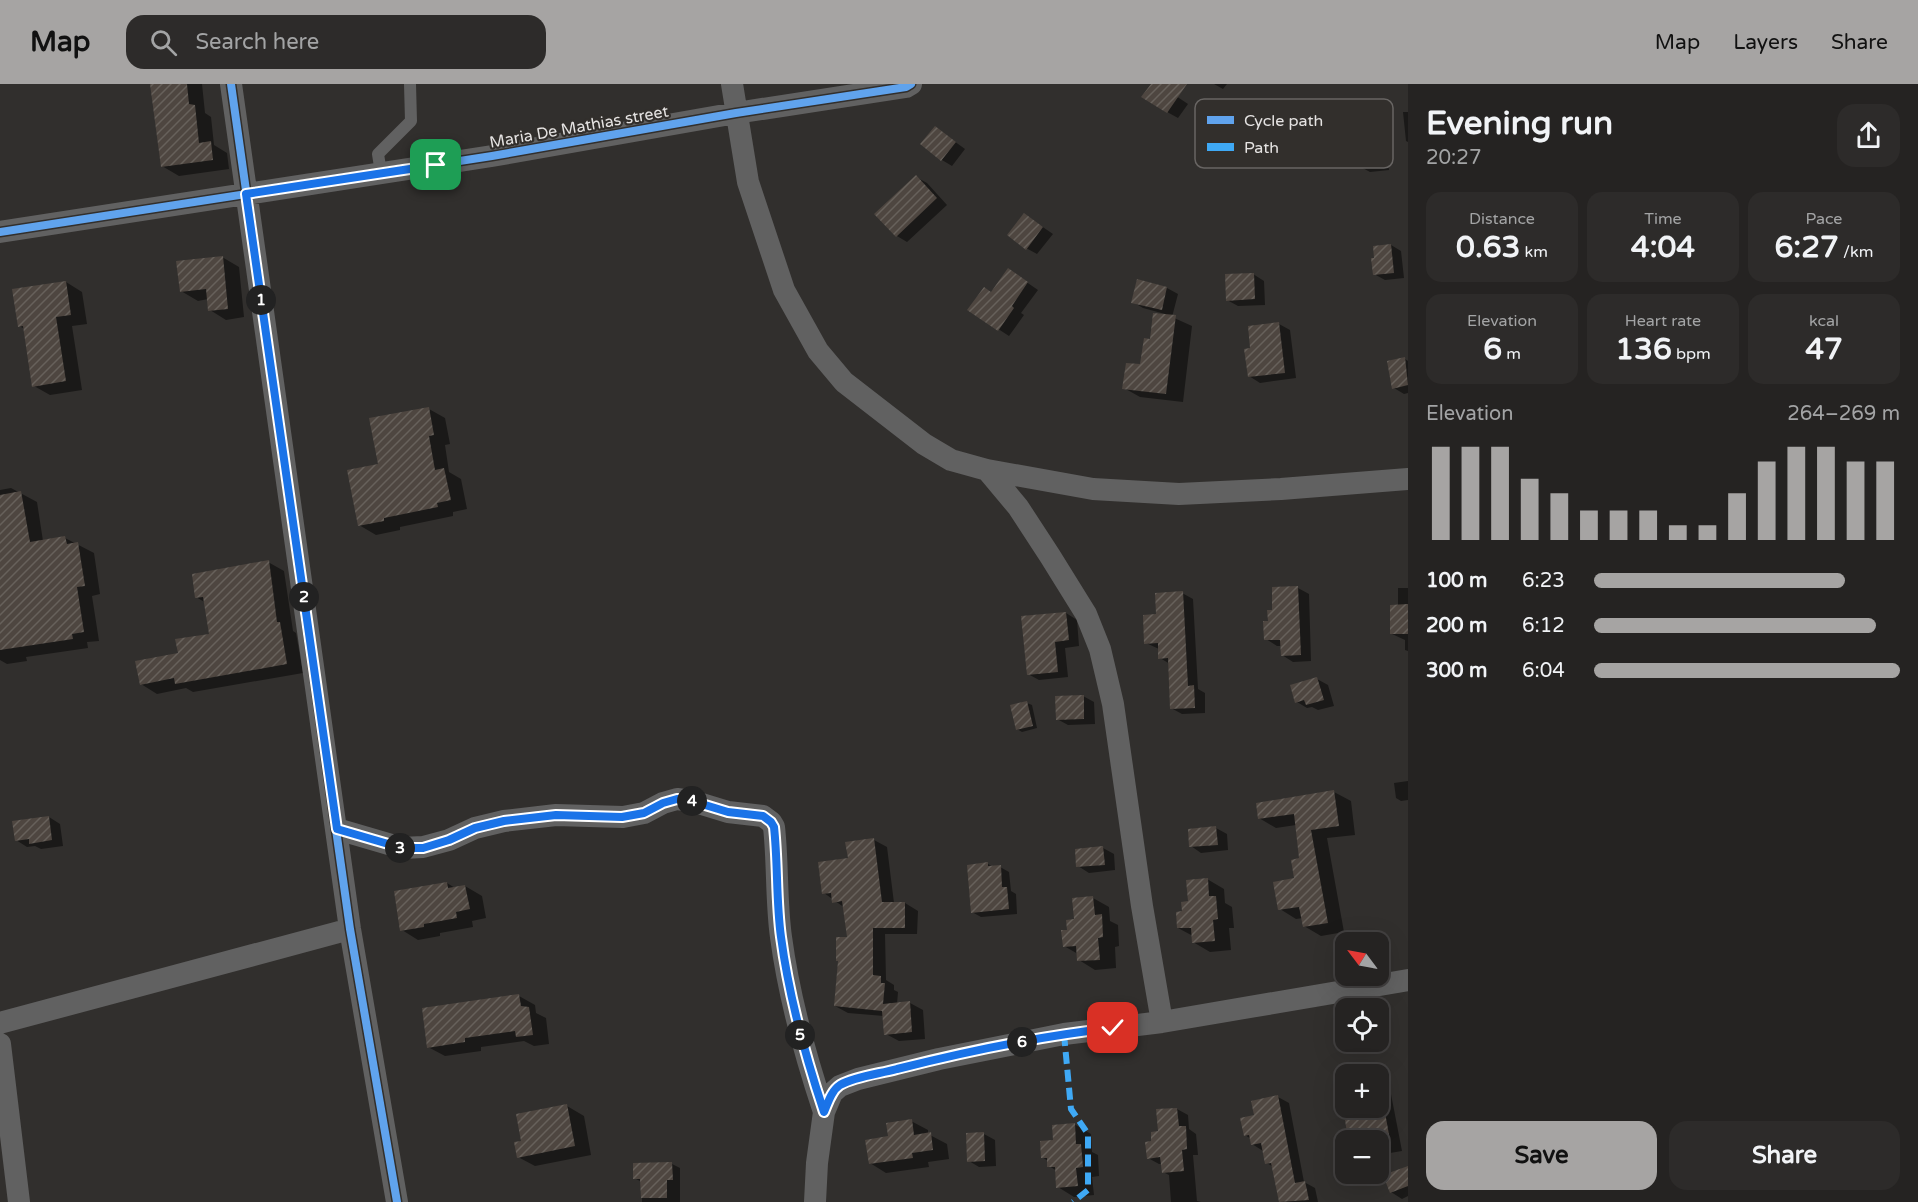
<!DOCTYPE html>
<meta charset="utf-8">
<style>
body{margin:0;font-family:"Varela Round",sans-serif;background:#2d2b2a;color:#f1f3f6;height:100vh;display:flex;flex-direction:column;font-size:22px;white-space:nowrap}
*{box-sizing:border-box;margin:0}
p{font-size:20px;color:#a3a4a5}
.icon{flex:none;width:33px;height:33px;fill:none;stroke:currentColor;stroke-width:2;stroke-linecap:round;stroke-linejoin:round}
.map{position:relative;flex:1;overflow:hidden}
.panel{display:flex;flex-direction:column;background:#252322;width:510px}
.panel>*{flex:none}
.needle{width:39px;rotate:302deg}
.buttons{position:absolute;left:1335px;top:848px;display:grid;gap:12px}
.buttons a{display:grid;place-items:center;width:54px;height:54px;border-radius:12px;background:#252322;box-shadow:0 6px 24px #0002,0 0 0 2px #424040;font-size:30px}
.pin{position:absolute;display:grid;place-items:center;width:51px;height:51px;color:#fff;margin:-26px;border-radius:12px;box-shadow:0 3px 9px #0006}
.km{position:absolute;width:30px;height:30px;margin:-15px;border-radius:50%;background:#222;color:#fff;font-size:16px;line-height:30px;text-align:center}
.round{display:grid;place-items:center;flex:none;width:63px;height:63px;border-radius:18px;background:#2d2b2a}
.headline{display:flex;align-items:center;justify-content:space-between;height:102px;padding:0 18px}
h1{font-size:33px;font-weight:700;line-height:45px}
.stats{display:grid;grid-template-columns:repeat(3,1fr);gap:9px;height:102px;padding:6px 18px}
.stats div{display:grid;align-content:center;border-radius:15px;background:#2d2b2a;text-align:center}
.stats b{font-size:30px;font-weight:700}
.stats small{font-size:16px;font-weight:400}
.stats p{font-size:16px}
.chart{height:168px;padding:12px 18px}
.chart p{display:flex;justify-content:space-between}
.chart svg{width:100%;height:108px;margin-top:6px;stroke:#a6a4a3;stroke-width:6}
.action{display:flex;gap:12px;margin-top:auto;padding:12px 18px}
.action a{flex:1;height:69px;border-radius:18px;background:#a6a4a3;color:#111;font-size:24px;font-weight:700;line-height:69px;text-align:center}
.action a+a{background:#2d2b2a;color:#f1f3f6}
ul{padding:0 18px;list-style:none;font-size:20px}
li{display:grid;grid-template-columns:96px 72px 1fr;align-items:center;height:45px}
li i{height:15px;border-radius:8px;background:#a6a4a3}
header{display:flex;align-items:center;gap:36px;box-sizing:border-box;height:84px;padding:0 30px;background:#a6a4a3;color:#111}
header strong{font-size:28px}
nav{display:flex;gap:33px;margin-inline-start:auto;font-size:21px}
.search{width:420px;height:54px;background:#2d2b2a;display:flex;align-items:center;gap:15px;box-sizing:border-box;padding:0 21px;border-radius:18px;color:#a3a4a5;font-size:22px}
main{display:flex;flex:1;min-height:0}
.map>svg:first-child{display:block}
.shadow{fill:#0007}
.building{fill:url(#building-hatch)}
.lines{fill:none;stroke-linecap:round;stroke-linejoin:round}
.service{stroke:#616161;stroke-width:12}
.minor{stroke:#616161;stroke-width:22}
.quiet{stroke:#3fa9f5;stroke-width:6;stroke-dasharray:12 6;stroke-linecap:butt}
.cycleway-casing{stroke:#322f2c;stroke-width:11}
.cycleway{stroke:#60a3ed;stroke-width:8}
.route-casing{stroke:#fff;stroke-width:12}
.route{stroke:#1a73e8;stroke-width:8}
.labels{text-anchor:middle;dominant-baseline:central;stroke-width:4.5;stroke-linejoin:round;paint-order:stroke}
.street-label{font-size:16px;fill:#e5e3e2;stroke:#322f2c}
.key{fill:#322f2c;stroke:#686563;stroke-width:1.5}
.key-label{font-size:16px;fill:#e5e3e2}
</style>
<header>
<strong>Map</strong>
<div class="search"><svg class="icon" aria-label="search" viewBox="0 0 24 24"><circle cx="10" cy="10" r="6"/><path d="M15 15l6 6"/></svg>Search here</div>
<nav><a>Map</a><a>Layers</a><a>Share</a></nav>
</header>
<main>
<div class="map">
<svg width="1408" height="1118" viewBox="0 0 1408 1118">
<defs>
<pattern id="building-hatch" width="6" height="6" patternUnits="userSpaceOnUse" patternTransform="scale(1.5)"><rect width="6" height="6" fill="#4e4640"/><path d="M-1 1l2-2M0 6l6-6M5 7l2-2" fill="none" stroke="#67615b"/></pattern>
</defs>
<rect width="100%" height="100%" fill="#312f2d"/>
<path class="shadow" d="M151 0H202L205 29 211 33 214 61 227 69 229 85 179 92 162 82Z
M1153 0H1158L1188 20 1178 34 1158 23Z
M1214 0H1227L1223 5Z
M1403 28H1408V58L1406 57Z
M936 44 965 65 952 82 942 76Z
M1375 57 1386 63 1389 86 1370 88 1359 82Z
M916 93 927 99 947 121 907 158 897 152Z
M1025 131 1053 150 1037 170 1026 164Z
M1391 161 1401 167 1404 194 1385 196 1374 190Z
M222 173 239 183 244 233 226 236 210 226 208 215 198 217 181 207Z
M1253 190 1264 197 1265 221 1238 222 1227 216Z
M1019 193 1038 206 1021 229 1024 231 1009 252 969 226Z
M1138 197 1167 204 1178 210 1172 233 1192 242 1183 318 1140 313 1124 304 1142 282 1151 257 1165 230 1143 224 1133 218Z
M66 198 82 208 87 240 72 242 82 306 50 311 34 302 25 245 19 242Z
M1279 240 1290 246 1296 294 1260 299 1249 292 1252 266Z
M1405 275 1408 277V309L1404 310 1394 304Z
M429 325 445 334 450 360 445 361 449 388 461 395 467 425 453 428V432L400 443V446L376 451 359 441 379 381Z
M11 404 37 418 43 457 65 454 94 469 100 510 92 512 99 557 87 558 88 564 26 573 27 577 7 580 0 576V406Z
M268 478 284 487 293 547 296 549 303 589 193 608 186 604 157 610 141 600 179 571 210 551 206 519 196 513Z
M1298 504 1309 510 1311 577 1293 578 1282 571V562H1277L1266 555 1274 527Z
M1398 504H1408V567L1405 566V556L1392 550 1398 522Z
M1182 509 1193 515 1198 605 1205 609V629L1182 630 1171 624 1170 580 1160 574 1159 565 1146 559 1158 531Z
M1066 529 1077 536 1079 562 1065 564 1068 593 1039 596 1028 590Z
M1317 595 1328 601 1334 622 1318 626 1312 623 1307 624 1297 618Z
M1083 612 1094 618 1095 640 1068 641 1057 635Z
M1027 619 1032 621 1037 644 1022 648 1017 645Z
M1408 697V716L1401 717 1396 714 1394 699Z
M1334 708 1351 717 1355 751 1327 754 1344 848 1321 852 1304 842 1303 834 1296 835 1280 825 1296 795 1301 775 1296 741 1276 744 1259 734Z
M49 733 60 740 63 762 41 765 35 762 27 763 16 756Z
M1216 744 1227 750 1228 766 1201 769 1191 762Z
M874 756 887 763 894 819H905L918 827 917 850H885L886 896 894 901V906L898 908 897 920 910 919 923 926 925 955 899 957 886 950 884 932 848 929 835 922 848 854 845 824 824 809 849 775Z
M1103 764 1114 770 1115 786 1089 789 1078 782Z
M988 780 994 783H1000L1009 788 1011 807 1016 810 1017 830 981 833 972 828Z
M1207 795 1224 805 1225 819 1232 823 1234 844H1229L1231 866 1210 868 1193 858V852L1178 844 1183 828Z
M447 799 455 804 465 802 482 812 486 834 472 837 473 843 440 849V852L418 856 402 846Z
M1093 814 1109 823 1110 837 1118 841 1119 862 1115 863 1116 884 1095 886 1079 876 1078 870 1064 862 1069 847Z
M519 912 535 921 536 929 546 934 549 960 534 962 524 957 481 963V967L445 972 428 963Z
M1378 999 1390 1005 1402 1067 1378 1071V1056H1354L1350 1054 1351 1037 1360 1023H1378Z
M1278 1013 1289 1019 1304 1098 1315 1104 1318 1118H1281L1273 1083 1267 1079 1263 1067 1252 1060 1251 1055 1245 1051Z
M567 1022 584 1032 591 1071 535 1082 518 1073 523 1058Z
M1177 1025 1188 1031 1189 1045 1196 1050 1198 1071H1193L1197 1117 1201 1118H1171L1169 1091 1163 1088 1162 1080H1159L1148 1074 1153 1059Z
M911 1037 928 1046V1050L947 1060 949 1075 928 1078 929 1083 886 1089 870 1079 890 1054Z
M1074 1040 1091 1050 1092 1068 1098 1071 1099 1092 1092 1093 1094 1111 1074 1113 1058 1103 1057 1087 1049 1082 1048 1077 1042 1073 1055 1057Z
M968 1050H984L995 1056 996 1082 979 1083 969 1077Z
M672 1080 680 1084V1118H642V1098L634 1094Z
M1406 1084 1408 1085V1112L1402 1115 1391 1108Z"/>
<path class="building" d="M150 0H187L189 20 195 21 199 59 211 57 213 76 161 83Z
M1151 0H1187L1167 29 1141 13Z
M935 42 956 58 941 77 920 60Z
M916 91 937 114 896 153 874 130Z
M1024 129 1043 143 1026 166 1007 151Z
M1391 160 1394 189 1373 191 1371 174H1374L1373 162Z
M223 172 228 225 208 227 206 205 180 208 176 177Z
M1008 184 1028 198 1012 222 1014 224 998 247 967 226 984 203 991 208Z
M1254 189 1255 215 1226 217 1225 190Z
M1137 195 1167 203 1162 226 1131 219Z
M66 197 71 231 56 233 66 297 32 303 23 242 18 243 12 205Z
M1153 229 1176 231 1166 310 1122 305 1126 279 1140 280 1144 254 1150 255Z
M1279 238 1285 289 1248 293 1244 265 1250 264 1248 242Z
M1405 273 1408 301 1392 305 1387 277Z
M429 323 434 351 429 352 435 386 444 384 451 416 437 419 438 423 384 434V437L358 442 347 386 378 380 369 334Z
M21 407 30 458 65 452 67 460 78 458 85 502 77 503 84 548 72 550 73 555 0 566V411Z
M269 476 277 538H280L287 580 175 600 174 594 140 601 135 577 178 569 175 555 209 550 203 513 195 514 192 490Z
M1298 502 1301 571 1281 572 1280 556H1264L1263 537H1268L1267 526H1272V503Z
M1183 507 1188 602 1194 601 1195 624 1170 625 1168 574 1158 575V559L1144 560 1143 531 1156 530 1155 509Z
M1408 520V550H1390V521Z
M1066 528 1069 556 1055 558 1058 588 1027 591 1021 532Z
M1317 593 1324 616 1306 621 1304 616 1295 619 1290 601Z
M1084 611V635L1056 636 1055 612Z
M1027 617 1033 642 1016 646 1010 621Z
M1334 706 1339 742 1311 746 1328 839 1303 843 1299 823 1278 826 1273 798 1294 794 1291 776 1299 774 1294 730 1258 735 1256 719Z
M49 732 52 756 29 760V755L15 757 12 737Z
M1216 742 1218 761 1189 763 1188 745Z
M874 754 882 818H905V844H873V891L881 892V899H885L883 920 910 917 912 948 884 951 882 927 834 922 838 877H836V853H847L842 817 832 819 831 809 822 810 818 778 848 774 845 758Z
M1103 762 1105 781 1076 783 1075 765Z
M988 778V782L1001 781 1002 803H1007L1009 825 971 829 967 781Z
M1208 794 1209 812H1216L1218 835 1213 836 1215 857 1192 859 1191 844H1177L1176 828 1182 827 1181 818 1188 817 1186 796Z
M447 798 448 804 465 801 470 825 456 828 457 834 424 840V843L400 847 394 807Z
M1093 812 1095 831 1102 830 1103 853 1098 854 1100 876 1077 877 1076 862 1063 863 1061 846H1067L1066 836 1074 835 1072 814Z
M519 910 521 922 529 923 533 951 516 953 515 947 465 954V958L427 964 422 924Z
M1278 1011 1295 1099 1305 1097 1309 1116 1279 1118 1271 1079 1265 1080 1261 1059 1251 1061 1249 1051 1244 1052 1240 1034 1254 1031 1251 1017Z
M567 1020 575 1062 517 1074 514 1058 521 1057 516 1030Z
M1357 1023H1384L1390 1056H1363L1362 1052 1348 1055 1345 1036 1350 1035 1348 1025Z
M1177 1024 1179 1042H1186L1187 1065 1182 1066 1184 1087 1162 1089 1160 1073 1147 1075 1145 1058 1151 1057V1048L1158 1047 1156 1025Z
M912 1035 914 1051 931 1048 933 1066 912 1069 913 1074 869 1080 865 1056 888 1052 886 1039Z
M1075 1039 1076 1060H1081L1083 1083 1076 1084 1078 1102 1056 1104 1055 1083H1047V1074H1041L1040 1057 1053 1056 1052 1041Z
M984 1048 985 1077 967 1078 966 1049Z
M672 1078 673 1096H667V1114H641L640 1095H633V1079Z
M1408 1082V1102L1390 1109 1383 1091Z"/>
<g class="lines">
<path class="service" d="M381 89 378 70 411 37 410 0"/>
<path class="minor" d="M231 0 350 845 397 1118
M732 0 748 98 784 206 818 267 844 298 924 360 951 376 987 386 1093 405 1179 410 1281 405 1408 395
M0 148 492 72 736 29 906 3 911 0
M987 386 1018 423 1050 472 1086 530 1100 565 1113 620 1142 822 1162 938
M337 745 402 764 423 763 449 756 475 744 504 737 556 731 623 733 644 729 663 719 677 715 692 717 728 728 763 732 771 738 774 743C778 779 776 817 781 853 789 913 805 971 824 1028
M0 939 350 845
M0 960 19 1118
M815 1118 817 1079 824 1028 832 1009 840 1002 858 995 939 975 1064 950 1162 938 1408 896"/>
<path class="quiet" d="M1064 950 1071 1025 1088 1050V1106L1073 1118"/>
<g class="cycleway-casing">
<path id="cycleway" d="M231 0 350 845 397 1118
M0 148 492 72 736 29 906 3 911 0"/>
</g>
<use href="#cycleway" class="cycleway"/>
</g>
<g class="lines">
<g class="route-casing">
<path id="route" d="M436 81 246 110 337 745 402 764H423L449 756 475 744 504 737 556 731 622 733 644 729 663 719 677 715 692 717 728 728 763 732 771 738 774 743C778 779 776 817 781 853 789 913 805 971 824 1028 828 1019 831 1007 840 1001 856 992 879 990 897 985 968 967 1040 952 1113 944"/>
</g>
<use href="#route" class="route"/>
</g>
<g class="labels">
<g class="street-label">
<text transform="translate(579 43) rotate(-10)">Maria De Mathias street</text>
</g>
</g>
<rect x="1195" y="15" width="198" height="69" rx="9" class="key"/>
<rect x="1207" y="32" width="27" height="8" fill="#60a3ed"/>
<rect x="1207" y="59" width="27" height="8" fill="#3fa9f5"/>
<g class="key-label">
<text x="1244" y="42">Cycle path</text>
<text x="1244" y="69">Path</text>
</g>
</svg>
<div class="buttons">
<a><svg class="needle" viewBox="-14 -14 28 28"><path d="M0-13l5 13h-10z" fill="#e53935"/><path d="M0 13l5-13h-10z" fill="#a3a4a5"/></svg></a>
<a><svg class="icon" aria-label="locate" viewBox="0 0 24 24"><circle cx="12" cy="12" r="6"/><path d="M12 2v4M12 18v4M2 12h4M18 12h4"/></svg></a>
<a>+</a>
<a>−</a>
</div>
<div class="pin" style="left:436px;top:81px;background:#1e9e55"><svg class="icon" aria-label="arrive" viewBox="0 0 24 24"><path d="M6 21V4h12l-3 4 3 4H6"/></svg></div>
<div class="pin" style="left:1113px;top:944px;background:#d93025"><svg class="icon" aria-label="check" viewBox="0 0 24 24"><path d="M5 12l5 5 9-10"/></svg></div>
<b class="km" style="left:261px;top:216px">1</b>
<b class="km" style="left:304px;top:513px">2</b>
<b class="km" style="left:400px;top:764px">3</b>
<b class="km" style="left:692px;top:717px">4</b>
<b class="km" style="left:800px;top:951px">5</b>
<b class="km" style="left:1022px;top:958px">6</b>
</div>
<section class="panel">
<div class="headline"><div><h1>Evening run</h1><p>20:27</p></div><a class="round"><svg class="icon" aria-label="share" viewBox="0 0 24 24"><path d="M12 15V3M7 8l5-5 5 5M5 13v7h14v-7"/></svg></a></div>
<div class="stats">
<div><p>Distance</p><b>0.63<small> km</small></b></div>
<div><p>Time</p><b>4:04</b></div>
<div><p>Pace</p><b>6:27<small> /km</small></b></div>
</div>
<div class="stats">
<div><p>Elevation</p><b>6<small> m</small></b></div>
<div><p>Heart rate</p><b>136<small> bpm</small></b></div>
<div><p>kcal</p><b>47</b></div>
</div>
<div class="chart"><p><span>Elevation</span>264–269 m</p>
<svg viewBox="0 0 160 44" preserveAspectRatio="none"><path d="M5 44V6M15 44V6M25 44V6M35 44V19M45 44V25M55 44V32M65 44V32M75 44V32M85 44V38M95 44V38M105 44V25M115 44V12M125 44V6M135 44V6M145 44V12M155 44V12"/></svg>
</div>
<ul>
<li><b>100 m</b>6:23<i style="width:82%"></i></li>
<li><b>200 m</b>6:12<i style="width:92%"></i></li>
<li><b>300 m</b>6:04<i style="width:100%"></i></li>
</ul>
<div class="action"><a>Save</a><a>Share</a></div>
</section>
</main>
